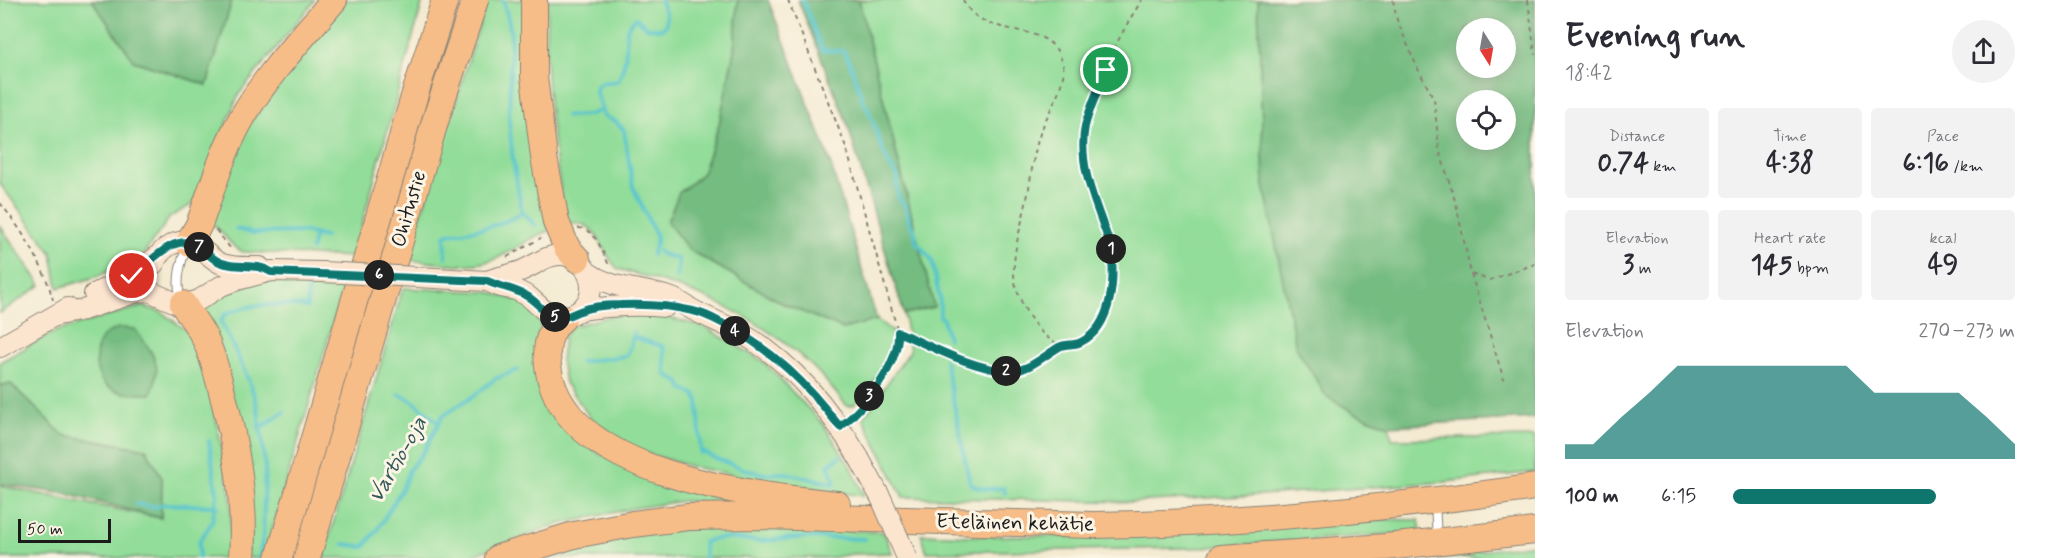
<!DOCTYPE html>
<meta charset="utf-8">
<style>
body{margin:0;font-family:Mynerve,sans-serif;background:#f2f2f3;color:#2b2b33;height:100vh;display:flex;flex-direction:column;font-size:22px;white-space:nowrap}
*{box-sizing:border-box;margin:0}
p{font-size:20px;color:#7c7c81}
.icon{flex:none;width:33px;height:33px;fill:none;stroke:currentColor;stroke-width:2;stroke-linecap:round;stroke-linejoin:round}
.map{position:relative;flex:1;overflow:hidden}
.details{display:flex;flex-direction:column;background:#fff;width:510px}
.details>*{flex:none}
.needle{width:39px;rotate:169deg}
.fabs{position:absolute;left:1456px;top:18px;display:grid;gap:12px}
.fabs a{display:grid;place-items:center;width:60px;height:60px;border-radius:50%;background:#fff;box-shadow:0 3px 15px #0003;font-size:30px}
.scale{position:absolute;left:18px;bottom:15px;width:93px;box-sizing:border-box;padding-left:6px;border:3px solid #1c1c1c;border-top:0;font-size:16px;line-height:21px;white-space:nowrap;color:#1c1c1c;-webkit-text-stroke:4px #fcf5e5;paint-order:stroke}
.pin{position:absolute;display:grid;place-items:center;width:51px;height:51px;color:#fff;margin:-26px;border:3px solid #fff;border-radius:50%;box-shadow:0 2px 6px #0007}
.km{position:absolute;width:30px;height:30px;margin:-15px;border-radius:50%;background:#222;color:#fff;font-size:16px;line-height:30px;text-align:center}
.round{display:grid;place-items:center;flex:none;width:63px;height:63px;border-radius:32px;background:#f2f2f3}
.summary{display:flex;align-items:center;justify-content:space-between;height:102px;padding:0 30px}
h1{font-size:33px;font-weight:700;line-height:45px}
.stats{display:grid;grid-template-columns:repeat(3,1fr);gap:9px;height:102px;padding:6px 30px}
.stats div{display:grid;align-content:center;border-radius:6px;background:#f2f2f3;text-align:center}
.stats b{font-size:26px;font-weight:700}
.stats small{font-size:16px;font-weight:400}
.stats p{font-size:16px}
.chart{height:168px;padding:12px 30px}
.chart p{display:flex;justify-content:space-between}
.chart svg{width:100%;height:108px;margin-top:6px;fill:#0f766e;opacity:.7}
ul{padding:0 30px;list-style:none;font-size:20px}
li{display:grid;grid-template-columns:96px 72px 1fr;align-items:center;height:45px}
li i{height:15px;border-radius:8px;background:#0f766e}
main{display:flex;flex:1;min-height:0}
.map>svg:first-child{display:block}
.green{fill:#92dd99;stroke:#577c5a;stroke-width:1.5}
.forest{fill:#75bc81;stroke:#486c4e;stroke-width:1.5;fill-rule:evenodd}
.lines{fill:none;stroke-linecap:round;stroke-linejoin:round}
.stream{stroke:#57c5cb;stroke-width:4}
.lane-casing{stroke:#888376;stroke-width:10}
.secondary-casing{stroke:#888376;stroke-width:22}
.highway-casing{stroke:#888376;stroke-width:28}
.path{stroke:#888376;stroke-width:2;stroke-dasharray:4.5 4.5;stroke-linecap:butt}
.lane{stroke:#fff;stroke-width:8}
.secondary{stroke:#fce5cf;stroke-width:20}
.highway{stroke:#f7bd88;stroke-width:26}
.secondary-bridge-casing{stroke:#888376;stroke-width:22;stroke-linecap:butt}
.secondary-bridge{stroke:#fce5cf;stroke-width:20}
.route-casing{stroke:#fff;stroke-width:12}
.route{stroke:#0f766e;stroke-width:8}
.labels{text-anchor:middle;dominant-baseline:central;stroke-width:6;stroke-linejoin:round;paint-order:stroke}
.street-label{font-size:21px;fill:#1c1c1c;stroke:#fcf5e5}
.water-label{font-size:22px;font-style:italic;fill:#315759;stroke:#fcf5e5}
</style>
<main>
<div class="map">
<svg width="1535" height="558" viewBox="0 0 1535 558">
<rect width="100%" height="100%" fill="#fcf5e5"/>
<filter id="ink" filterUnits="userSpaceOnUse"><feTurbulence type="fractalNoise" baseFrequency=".0167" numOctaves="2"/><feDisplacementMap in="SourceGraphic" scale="12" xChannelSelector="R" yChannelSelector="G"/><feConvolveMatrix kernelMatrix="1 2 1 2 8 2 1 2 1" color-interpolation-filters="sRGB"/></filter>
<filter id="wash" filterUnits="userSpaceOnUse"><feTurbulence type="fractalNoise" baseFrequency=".008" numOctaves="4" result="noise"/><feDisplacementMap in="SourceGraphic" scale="24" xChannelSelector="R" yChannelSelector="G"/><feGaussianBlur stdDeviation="1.35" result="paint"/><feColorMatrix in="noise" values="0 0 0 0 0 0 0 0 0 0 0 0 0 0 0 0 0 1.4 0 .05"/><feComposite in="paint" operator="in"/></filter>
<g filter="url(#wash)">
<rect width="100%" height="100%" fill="#f4ead1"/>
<path class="green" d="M0 0H92L134 61 207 85 232 0H315L239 94 193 204 170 217 143 255 96 277 58 288 52 253 0 184Z
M343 0H423L353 257 243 252C227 245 222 228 207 220L236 141Z
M487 0H527L549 231C530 237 514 251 495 259 469 270 436 262 407 260Z
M548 0H738L734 51 719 125 702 174 679 193 689 250 784 304 843 329 877 320 893 332C897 361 871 384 854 405L847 406C836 394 826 380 814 368 757 313 693 289 618 269 598 251 602 219 566 223 554 149 541 75 548 0Z
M859 0H1258L1264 185 1355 413 1389 426 1392 439 1535 437V472L1444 482 1261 495 1131 502 903 497 863 418 910 351 904 314 934 307Z
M0 226 41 285 0 313Z
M282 280 344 284 264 558H249L199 311 215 297 257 281Z
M403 288 489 292 520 301 541 320 537 360 543 388 561 425 600 454 766 503 683 501 635 508 555 525 465 558H323Z
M142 306 161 312 190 333 211 390 231 499V558H0V486L161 518 162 478 146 449 63 435 11 384 0 385V362L54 332Z
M649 313 705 327 764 362 824 425 853 470 864 496 771 482 693 467 636 450 592 420 565 383 561 360 564 335 573 326 614 315Z
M1368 519 1419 520 1421 532 1193 548 927 552 921 534 974 536H1085Z
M718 525 884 532 892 553 852 554 829 558H534C597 538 652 531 718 525Z
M1535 544V558H1426Z"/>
<path class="forest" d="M92 0H232L207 85 134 61Z
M738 0H768L828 155 877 320 843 329 784 304 689 250 667 222 679 193 702 174 719 125 734 51Z
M798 0H859L934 307 904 314 847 123Z
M1258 0H1535V418L1389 426 1355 413 1326 396 1296 347 1264 185ZM1506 28V68H1467V28ZM1506 100V140H1467V100Z
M119 328 135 329C153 355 164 362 151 394 136 394 123 395 110 388 92 378 92 346 106 334 110 331 115 330 119 328Z
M11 384 63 435 146 449 162 478 161 518 66 494 0 484V385Z"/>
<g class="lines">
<path class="stream" d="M503 0 509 22 511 37 509 121 513 160 522 212 535 225
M803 0 822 50 843 51 849 61 864 103 867 107C878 131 881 157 898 177L897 185 899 199 906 207 909 221 915 232 916 242 932 260 940 301V316L943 319 948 339
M566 116 589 115 601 110
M236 229 253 233 305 232 325 237
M311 250 315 234
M659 251 661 254 678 259 679 264 676 278
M652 255 656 243V236L633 187 624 130 616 122 604 116 596 93 597 86 602 83 618 81C623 72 626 58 626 48 627 34 624 27 636 18L648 28 662 29 666 25V14L660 0
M446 257 445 236 448 234C469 231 506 226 522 212
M633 337 662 346 664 350 666 374 680 383 683 389 695 395 698 400 701 453
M945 361 970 483C979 491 992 489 1004 488L1005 493
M580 362 626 356 628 353 634 332
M399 394 413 401 439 423
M263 426 284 412
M701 450 712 457 747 470 764 474 786 473 834 484V479L828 465 841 456
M136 504 154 507 166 504 215 506 217 495 209 441
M704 542 705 558
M704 543 709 540 725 538 758 541 810 537 864 539
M344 544 364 547 378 529 403 487 409 470 424 451 443 415 472 397 495 379 517 370
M199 558V542L212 522 215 506 218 507
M259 558 263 536 265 468 261 431 259 429C264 403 233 347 221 322L224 315C251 302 278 304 307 307L308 288"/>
</g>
</g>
<g filter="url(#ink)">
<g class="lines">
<g class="lane-casing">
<path id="lane" d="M182 302C175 284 180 263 187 247
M1435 503 1437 539"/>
</g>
<g class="secondary-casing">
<path id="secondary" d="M154 264C160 248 178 236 195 245 206 250 211 260 222 264 234 268 248 267 260 267
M589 273C613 290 644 288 672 298 680 301 687 307 695 311 711 319 726 325 741 333 793 363 829 408 859 458
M435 278 487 281 501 287 516 290 528 296 546 312 563 318C568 316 575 314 580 310 602 292 588 257 562 255 547 254 536 265 523 270 512 275 499 276 487 281
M94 294 132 276 160 254
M580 310C610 306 636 304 665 307
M58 315 83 310 137 292 149 291 176 303H190L199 300 221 286 237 280 271 271 322 272
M0 347 68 308"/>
</g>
<g class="highway-casing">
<path id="highway" d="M534 0V77L544 157 556 222 567 248 577 259
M189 243C192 235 197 230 200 222 213 186 223 150 243 116 268 73 302 38 334 0
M183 304C189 314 197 324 203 335 212 352 216 370 221 388 236 444 246 500 242 558
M563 318C546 333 545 351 549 372 569 476 752 495 837 504
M279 558 414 97 445 0
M307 558 437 115 475 0
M498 558 574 535 633 524 688 517 760 516 1094 525C1244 523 1387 508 1535 487
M1221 558 1386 547 1535 531"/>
</g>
<path class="path" d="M788 0 846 147 898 332C900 365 871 394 852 418
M963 0C985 45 1051 14 1063 65 1067 85 1045 116 1039 137 1033 156 1031 178 1027 199 1022 224 1013 248 1014 274 1015 304 1053 368 1087 338 1094 332 1099 329 1102 321 1129 252 1097 231 1085 168 1076 120 1115 40 1142 0
M1393 0 1397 20 1417 67 1434 99 1439 149 1456 204 1471 274 1490 280 1535 264
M1528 0 1535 55
M0 203C23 231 44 265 53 300
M578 228C596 228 602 252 609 265
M216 230 231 249
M507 257 541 238
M1471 274 1504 380
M899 333C928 345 989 377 1018 371 1034 367 1049 354 1062 345"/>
<use href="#lane" class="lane"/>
<use href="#secondary" class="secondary"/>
<use href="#highway" class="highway"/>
<g class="secondary-bridge-casing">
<path id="secondary-bridge" d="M322 272 435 278
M859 458 882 500 907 558"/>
</g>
<use href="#secondary-bridge" class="secondary-bridge"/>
</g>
</g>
<g class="lines" filter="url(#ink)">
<g class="route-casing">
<path id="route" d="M132 276C151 263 175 230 199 247 208 253 214 262 226 264 240 268 258 263 271 272L487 281C500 287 513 288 525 295 536 300 542 312 554 317 564 320 571 314 580 311 592 306 608 305 620 305 644 304 669 305 693 311 704 313 716 320 726 325 775 352 807 384 840 427 864 408 900 364 898 332 931 346 971 368 1006 371 1027 373 1042 357 1059 347 1066 343 1074 346 1081 342 1113 326 1115 278 1111 247 1098 208 1077 168 1085 126 1090 107 1099 88 1106 70"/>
</g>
<use href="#route" class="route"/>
</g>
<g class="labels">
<g class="street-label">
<text transform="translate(409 209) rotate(-74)">Ohitustie</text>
<text transform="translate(1015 523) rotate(1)">Eteläinen kehätie</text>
</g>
<g class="water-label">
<text transform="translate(398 460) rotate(-60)">Vartio-oja</text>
</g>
</g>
</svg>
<div class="fabs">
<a><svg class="needle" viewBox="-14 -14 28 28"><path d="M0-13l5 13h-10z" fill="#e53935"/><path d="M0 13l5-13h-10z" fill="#7c7c81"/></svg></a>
<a><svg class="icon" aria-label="locate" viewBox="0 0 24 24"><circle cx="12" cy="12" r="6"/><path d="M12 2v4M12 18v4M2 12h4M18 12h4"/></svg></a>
</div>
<div class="scale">50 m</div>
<div class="pin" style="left:1106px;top:70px;background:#1e9e55"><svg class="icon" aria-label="arrive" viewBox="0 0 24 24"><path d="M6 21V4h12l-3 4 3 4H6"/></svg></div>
<div class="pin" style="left:132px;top:276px;background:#d93025"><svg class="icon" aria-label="check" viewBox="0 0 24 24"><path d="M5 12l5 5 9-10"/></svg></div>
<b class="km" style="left:1111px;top:249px">1</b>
<b class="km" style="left:1006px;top:371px">2</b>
<b class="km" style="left:869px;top:396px">3</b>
<b class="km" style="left:735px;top:331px">4</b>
<b class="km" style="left:555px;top:317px">5</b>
<b class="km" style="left:379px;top:275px">6</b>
<b class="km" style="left:199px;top:247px">7</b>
</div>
<section class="details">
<div class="summary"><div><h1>Evening run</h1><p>18:42</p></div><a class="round"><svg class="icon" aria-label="share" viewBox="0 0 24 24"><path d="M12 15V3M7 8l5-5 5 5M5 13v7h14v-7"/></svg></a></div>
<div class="stats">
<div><p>Distance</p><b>0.74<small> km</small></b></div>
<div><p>Time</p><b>4:38</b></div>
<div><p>Pace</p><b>6:16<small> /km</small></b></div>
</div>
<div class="stats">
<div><p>Elevation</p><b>3<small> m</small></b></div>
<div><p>Heart rate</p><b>145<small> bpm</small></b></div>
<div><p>kcal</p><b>49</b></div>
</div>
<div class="chart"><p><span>Elevation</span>270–273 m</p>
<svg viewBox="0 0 160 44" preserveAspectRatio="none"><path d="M0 44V38L10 38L20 27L30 17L40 6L50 6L60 6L70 6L80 6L90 6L100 6L110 17L120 17L130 17L140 17L150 27L160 38V44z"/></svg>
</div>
<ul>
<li><b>100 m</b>6:15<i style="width:72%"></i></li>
</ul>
</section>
</main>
